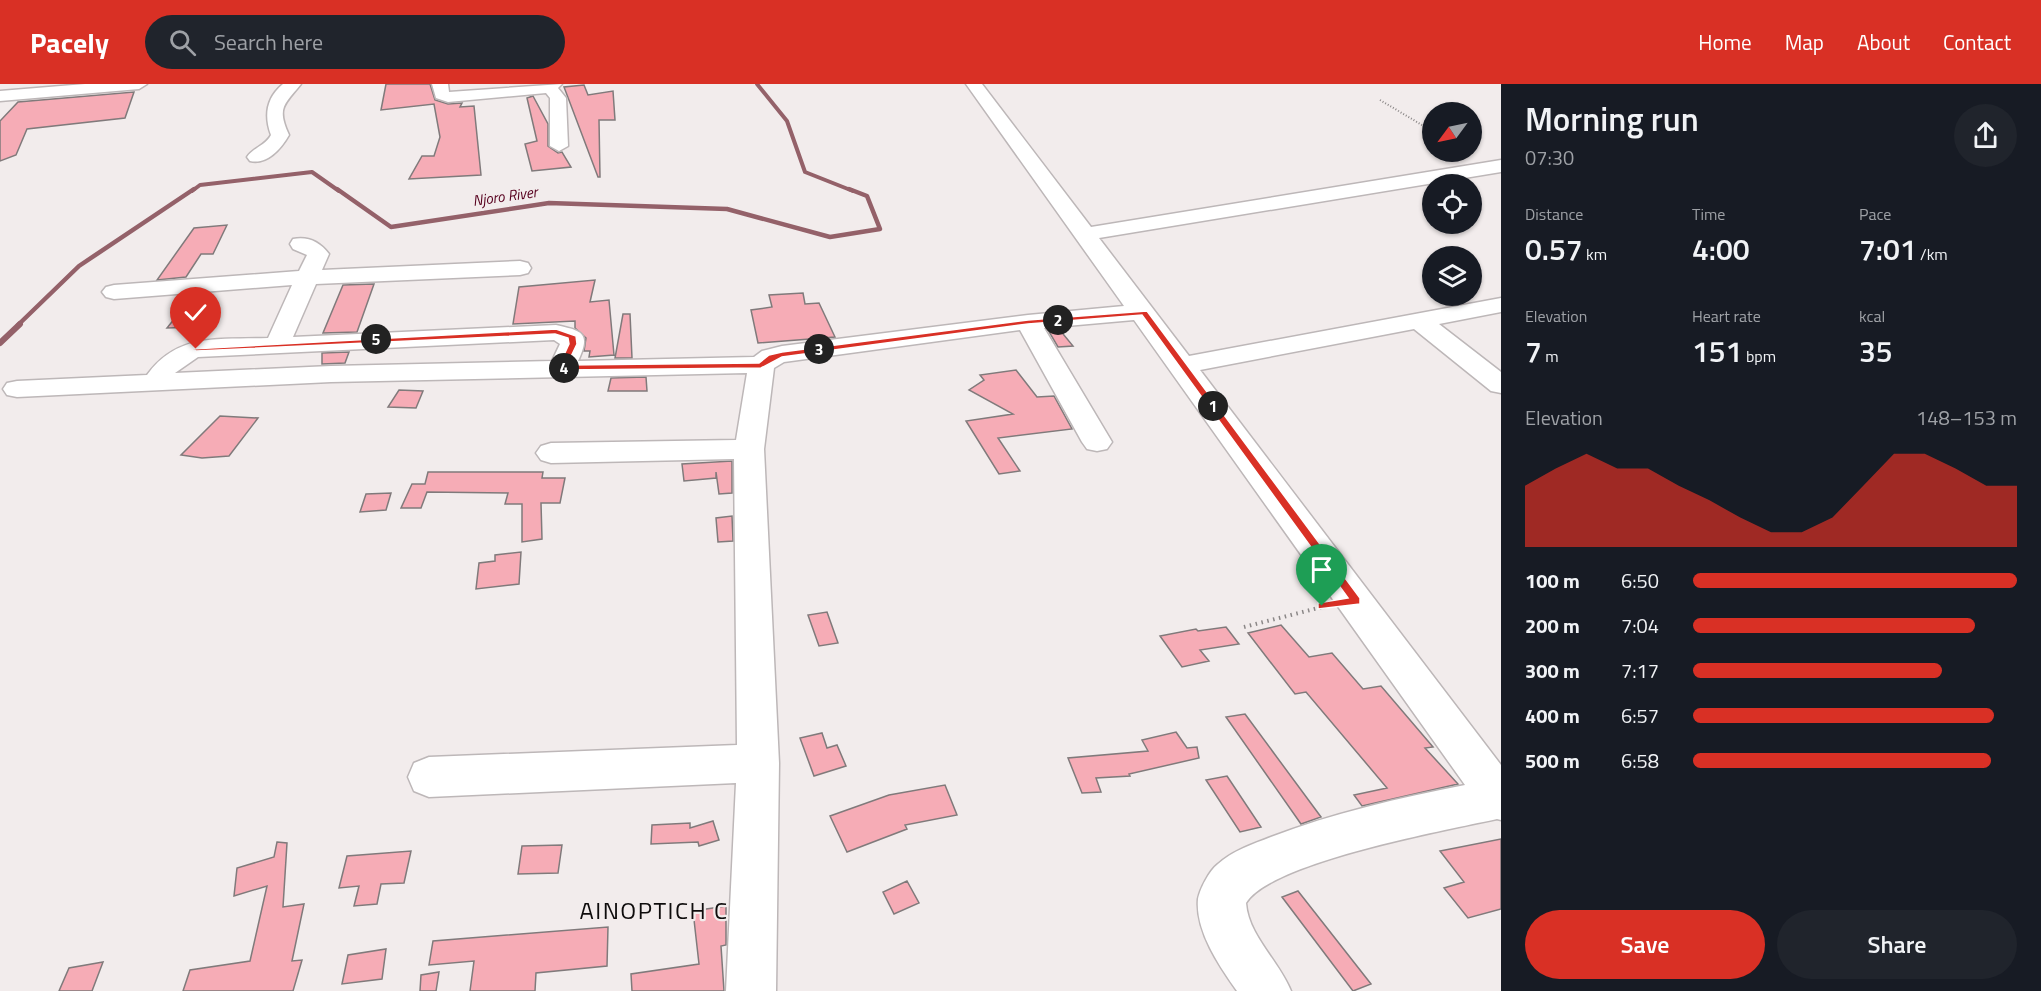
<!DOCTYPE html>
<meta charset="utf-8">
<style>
body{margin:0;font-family:"Titillium Web",sans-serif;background:#20242c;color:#f1f3f6;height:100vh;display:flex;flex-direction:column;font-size:22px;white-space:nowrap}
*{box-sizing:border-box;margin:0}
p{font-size:20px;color:#9ea1a6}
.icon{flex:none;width:33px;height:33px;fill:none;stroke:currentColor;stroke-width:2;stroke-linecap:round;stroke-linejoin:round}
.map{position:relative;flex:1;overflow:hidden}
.drawer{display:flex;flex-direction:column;background:#171b24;width:540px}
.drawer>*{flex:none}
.needle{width:39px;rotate:237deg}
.buttons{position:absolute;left:1422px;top:18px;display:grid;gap:12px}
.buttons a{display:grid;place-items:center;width:60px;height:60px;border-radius:50%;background:#171b24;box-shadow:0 2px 4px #0004;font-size:30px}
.pin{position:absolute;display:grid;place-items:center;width:51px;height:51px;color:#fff;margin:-62px -26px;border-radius:50% 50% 50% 0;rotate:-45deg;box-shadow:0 0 6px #0007}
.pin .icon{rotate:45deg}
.km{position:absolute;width:30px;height:30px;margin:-15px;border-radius:50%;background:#222;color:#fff;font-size:16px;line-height:30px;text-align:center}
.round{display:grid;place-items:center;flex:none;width:63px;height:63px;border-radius:32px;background:#20242c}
.summary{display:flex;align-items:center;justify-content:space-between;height:102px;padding:0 24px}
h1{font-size:33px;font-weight:600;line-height:45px}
.metrics{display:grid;grid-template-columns:repeat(3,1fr);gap:9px;height:102px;padding:6px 24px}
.metrics div{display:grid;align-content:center}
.metrics b{font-size:30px;font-weight:600}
.metrics small{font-size:16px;font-weight:400}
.metrics p{font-size:16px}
.chart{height:168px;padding:12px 24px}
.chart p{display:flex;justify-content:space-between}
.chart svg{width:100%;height:108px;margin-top:6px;fill:#d93025;opacity:.7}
.cta{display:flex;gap:12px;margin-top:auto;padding:12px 24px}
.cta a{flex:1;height:69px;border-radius:36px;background:#d93025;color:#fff;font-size:24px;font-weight:600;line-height:69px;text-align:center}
.cta a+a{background:#20242c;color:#f1f3f6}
ul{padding:0 24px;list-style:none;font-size:20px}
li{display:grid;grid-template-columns:96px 72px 1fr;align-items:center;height:45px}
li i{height:15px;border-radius:8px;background:#d93025}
header{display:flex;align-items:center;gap:36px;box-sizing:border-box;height:84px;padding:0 30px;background:#d93025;color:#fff}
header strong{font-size:28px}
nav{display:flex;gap:33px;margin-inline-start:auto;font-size:21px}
.search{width:420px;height:54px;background:#20242c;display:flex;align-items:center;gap:15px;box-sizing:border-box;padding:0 21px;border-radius:33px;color:#9ea1a6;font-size:22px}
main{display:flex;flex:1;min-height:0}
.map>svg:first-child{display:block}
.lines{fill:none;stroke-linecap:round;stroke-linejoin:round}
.stream-far2{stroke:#946169;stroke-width:4}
.stream-far1{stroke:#946169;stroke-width:4.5}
.stream{stroke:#946169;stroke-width:6}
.building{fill:#f6acb6;stroke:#807a7b;stroke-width:1.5}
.minor-casing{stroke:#bdb7b8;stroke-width:3}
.path-far1{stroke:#8b8787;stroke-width:2;stroke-dasharray:1 2;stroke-linecap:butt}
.path{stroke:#8b8787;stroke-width:4;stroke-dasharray:1.5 4.5;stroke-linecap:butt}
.minor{fill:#fff;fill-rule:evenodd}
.route{fill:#d93025;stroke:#fff;stroke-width:1.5}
.labels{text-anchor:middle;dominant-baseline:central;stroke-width:4.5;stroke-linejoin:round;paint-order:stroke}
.far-water-label{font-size:15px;font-style:italic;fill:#57001e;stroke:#f2ecec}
.near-quarter-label{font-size:24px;letter-spacing:1.5px;fill:#0e0c0c;stroke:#f2ecec}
</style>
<header>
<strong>Pacely</strong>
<div class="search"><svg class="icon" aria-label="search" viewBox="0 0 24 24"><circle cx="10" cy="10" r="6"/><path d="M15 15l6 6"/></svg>Search here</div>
<nav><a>Home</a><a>Map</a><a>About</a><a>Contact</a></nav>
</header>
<main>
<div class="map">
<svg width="1501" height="907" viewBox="0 0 1501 907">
<rect width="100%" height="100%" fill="#f2ecec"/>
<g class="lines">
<path class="stream-far2" d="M757 0 787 37 805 88 853 107
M192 107 200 101 312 88 339 107"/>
<path class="stream-far1" d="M337 105 391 143 549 119 727 125 830 153 880 145 867 112 849 105
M18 241 79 182 194 105"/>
<path class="stream" d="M0 259 20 240"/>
</g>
<path class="building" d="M386 0H430L435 16 448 20 462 19 460 23 474 22 481 91 409 95 422 72H434L440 53 434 20 381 26Z
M584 1 588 11 613 7 615 36H599L600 93H598L564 3Z
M134 8 125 34 27 45 16 71 0 77V37L18 18Z
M533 12 548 40V62L558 69 562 68 571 83 532 87 525 60 537 57 527 14Z
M227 141 213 170H201L186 193 157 196 194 144Z
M595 196 590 218 609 216 614 271 589 273 590 267H584L586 254 575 244V237L513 240 519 203Z
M374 200 357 248 323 249 343 201Z
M803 209 805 220 819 219 835 253 758 259 751 226 772 223 769 211Z
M210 223 198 243 167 244 183 224Z
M623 230H630L632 274H615Z
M1059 245 1073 262 1058 263 1048 246Z
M349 268 345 279 322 280V269Z
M1016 286 1037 313 1054 312 1072 345 998 354 1020 387 999 390 966 337 1013 330 969 306 984 296 980 291Z
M646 293 647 307H608L611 294Z
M399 306 423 307 416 324 388 323Z
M220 332 258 334 229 372 202 374 181 371Z
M732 377V409L719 410 716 388V394L684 397 682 380Z
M428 388H543L542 394H565L560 419H541L542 455 522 458V420H505L508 409 427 408 421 424H401L412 400H425Z
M391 409 386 426 360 428 366 410Z
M732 432 733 457 718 458 716 434Z
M521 468 519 500 476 505 479 479 495 477V471Z
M827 528 838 559 819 562 808 531Z
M1281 541 1309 573 1332 569 1363 605 1381 602 1433 663 1425 664 1458 700 1362 722 1354 711 1387 704 1306 608 1295 610 1248 549Z
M1226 543 1239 560 1200 566 1209 577 1182 583 1160 552 1196 545 1198 547Z
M1245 630 1321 733 1301 740 1226 633Z
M1176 648 1187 664 1197 663 1199 674 1129 690 1130 692 1096 694 1101 708 1082 709 1068 674 1148 667 1142 656Z
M822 649 827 664 837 661 846 682 814 692 800 654Z
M1227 692 1261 743 1240 748 1206 696Z
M945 701 957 731 905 741 907 745 847 768 830 732 889 711Z
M713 737 719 756 699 762 698 758 651 760 652 741 690 739V744Z
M1501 755V825L1468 834 1444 804 1464 798 1440 767Z
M277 758 287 759 283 823 304 820 292 877 302 876 293 907H183L190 886 250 877 267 802 234 812 237 784 274 773Z
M562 761 558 789 518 790 522 762Z
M411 767 404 799 381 800 377 820 354 822 359 802 339 804 347 772Z
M907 797 919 819 894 830 883 808Z
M1298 807 1371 900 1353 907 1282 813Z
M726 822V861L721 862 724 907H632L631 890 699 880 693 827Z
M608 843 607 882 536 889 535 907H470L474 877 429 881 433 857Z
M386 865 382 895 342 900 348 871Z
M103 878 92 907H59L69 884Z
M439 888 436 907H420L421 891Z"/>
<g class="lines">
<g class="minor-casing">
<path id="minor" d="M85 0H147L139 5 0 17V7Z
M283 0H301C285 20 276 23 289 51 281 65 267 81 250 77L247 73C254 63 265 62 271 51 264 32 266 14 283 0Z
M432 0H448L449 8 562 0 558 4 566 14 568 62 559 67 550 62V14L546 9 448 18 436 14Z
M966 0H982L1091 143 1501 76V88L1099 154 1189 272 1501 214V228L1439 240 1501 288V309L1491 307 1414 245 1200 286 1501 681V736L1497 735C1447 746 1271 778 1246 819 1248 851 1279 877 1291 907H1237C1220 883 1195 847 1198 815 1200 805 1209 787 1218 780 1232 767 1253 760 1271 753 1333 729 1399 714 1465 701L1134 236 1044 244 1112 358 1107 365 1097 367 1087 365 1082 358 1020 246 784 278 774 284 764 365 779 679 776 907H726L736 699 429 713 414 707 408 693 414 679 429 673 737 661 734 375 551 379 541 376 536 369 541 362 551 359 736 356 747 289 331 298 17 313 7 311 3 305 7 299 17 297 147 291C178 248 220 256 268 254L292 201 114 215 106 213 102 208 106 203 114 201 299 187 307 171 293 165 290 160 293 155C308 152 320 158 329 170L322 186 520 177 528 179 531 184 528 189 520 191 316 200 293 253 556 241C583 247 591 249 578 277L754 273 762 267 782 262 1028 231 1124 222ZM554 256 560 260 552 277 331 282 175 289 198 273Z"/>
</g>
<path class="path-far1" d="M1380 16 1432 47"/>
<path class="path" d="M1244 543 1326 522"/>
<use href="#minor" class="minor"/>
</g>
<path class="route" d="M1147 227 1360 514V520L1318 525V519L1348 514 1142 231 1028 240 782 273 761 284 562 286 558 284 569 260 568 254 555 250 196 267 192 265 556 245 576 252 577 260 567 281 759 279 769 271 782 268 1028 236Z"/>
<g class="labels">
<g class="far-water-label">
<text transform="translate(505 112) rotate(-8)">Njoro River</text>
</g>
<g class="near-quarter-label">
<text x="654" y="826">AINOPTICH C</text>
</g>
</g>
</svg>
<div class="buttons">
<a><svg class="needle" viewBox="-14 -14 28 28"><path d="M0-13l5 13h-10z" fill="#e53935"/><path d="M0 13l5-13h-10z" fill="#9ea1a6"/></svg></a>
<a><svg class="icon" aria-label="locate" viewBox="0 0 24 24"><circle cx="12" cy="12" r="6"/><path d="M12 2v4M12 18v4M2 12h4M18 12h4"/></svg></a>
<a><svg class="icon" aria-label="layers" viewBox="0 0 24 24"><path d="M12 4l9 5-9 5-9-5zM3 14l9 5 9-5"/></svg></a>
</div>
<div class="pin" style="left:1322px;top:522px;background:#1e9e55"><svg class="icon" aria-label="arrive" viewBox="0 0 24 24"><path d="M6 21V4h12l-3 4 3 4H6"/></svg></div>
<div class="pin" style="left:196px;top:265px;background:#d93025"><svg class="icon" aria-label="check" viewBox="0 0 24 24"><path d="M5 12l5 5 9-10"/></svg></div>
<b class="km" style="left:1213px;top:322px">1</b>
<b class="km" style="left:1058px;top:236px">2</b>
<b class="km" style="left:819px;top:265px">3</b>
<b class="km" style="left:564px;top:284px">4</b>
<b class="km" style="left:376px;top:255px">5</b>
</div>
<section class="drawer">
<div class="summary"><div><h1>Morning run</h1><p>07:30</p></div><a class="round"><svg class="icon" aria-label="share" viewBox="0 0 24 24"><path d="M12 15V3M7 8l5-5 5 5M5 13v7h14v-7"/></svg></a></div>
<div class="metrics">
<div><p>Distance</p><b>0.57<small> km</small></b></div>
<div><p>Time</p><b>4:00</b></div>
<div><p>Pace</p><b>7:01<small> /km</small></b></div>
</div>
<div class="metrics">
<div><p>Elevation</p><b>7<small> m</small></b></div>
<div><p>Heart rate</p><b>151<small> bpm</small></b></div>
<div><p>kcal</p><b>35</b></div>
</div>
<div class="chart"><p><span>Elevation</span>148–153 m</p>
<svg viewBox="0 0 160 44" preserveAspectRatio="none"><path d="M0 44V19L10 12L20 6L30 12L40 12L50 19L60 25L70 32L80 38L90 38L100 32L110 19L120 6L130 6L140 12L150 19L160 19V44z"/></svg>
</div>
<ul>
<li><b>100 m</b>6:50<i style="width:100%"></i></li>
<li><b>200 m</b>7:04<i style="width:87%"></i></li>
<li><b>300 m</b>7:17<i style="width:77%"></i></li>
<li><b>400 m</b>6:57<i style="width:93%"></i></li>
<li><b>500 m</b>6:58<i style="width:92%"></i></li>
</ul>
<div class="cta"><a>Save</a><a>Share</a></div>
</section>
</main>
